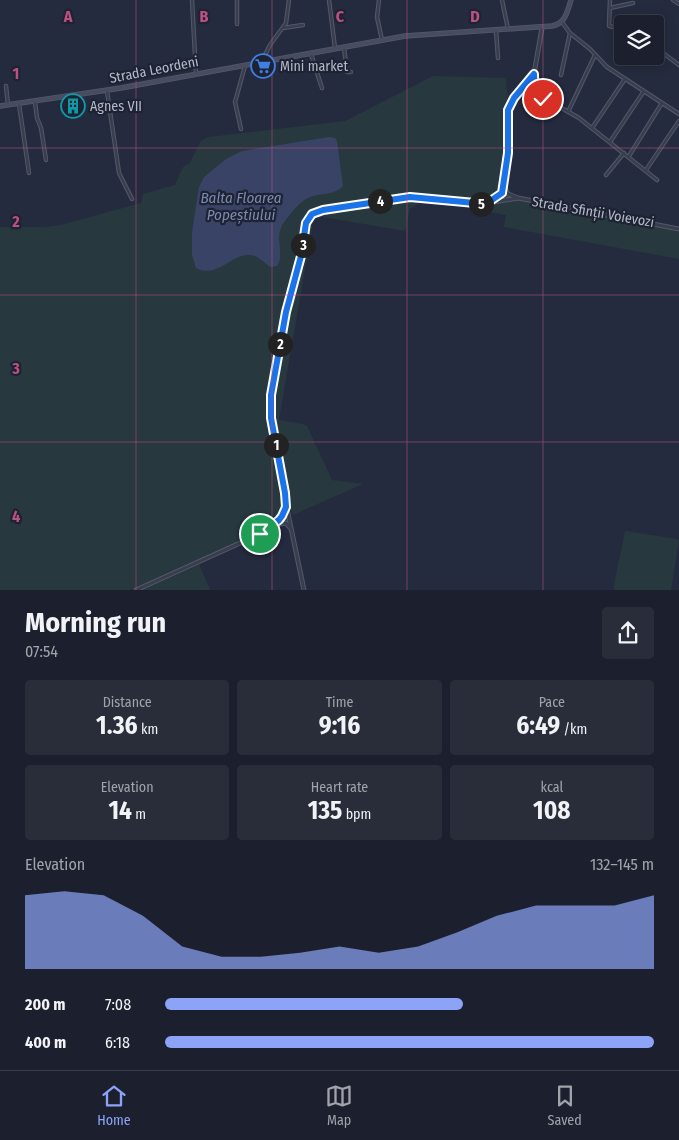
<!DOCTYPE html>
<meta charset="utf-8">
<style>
body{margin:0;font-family:"Fira Sans Condensed",sans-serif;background:#292d3a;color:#f1f3f6;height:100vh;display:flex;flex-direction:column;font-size:19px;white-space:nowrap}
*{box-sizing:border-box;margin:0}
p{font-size:16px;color:#a0a3aa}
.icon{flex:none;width:28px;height:28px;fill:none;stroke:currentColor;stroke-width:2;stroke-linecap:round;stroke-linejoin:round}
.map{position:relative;height:590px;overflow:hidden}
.drawer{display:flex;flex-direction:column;background:#1c202e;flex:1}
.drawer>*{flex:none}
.buttons{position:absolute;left:614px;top:15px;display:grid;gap:10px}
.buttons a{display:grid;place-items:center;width:50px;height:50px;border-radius:5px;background:#1c202e;box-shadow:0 2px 12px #0003,0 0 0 1px #3a3e4a;font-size:25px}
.pin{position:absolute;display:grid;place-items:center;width:42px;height:42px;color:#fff;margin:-21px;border:2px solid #fff;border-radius:50%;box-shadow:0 1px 5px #0007}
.km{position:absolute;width:25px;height:25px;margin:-12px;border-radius:50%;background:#222;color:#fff;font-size:14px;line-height:25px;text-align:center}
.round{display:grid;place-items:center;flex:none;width:52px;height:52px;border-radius:5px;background:#292d3a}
.summary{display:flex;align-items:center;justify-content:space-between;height:85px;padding:0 25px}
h1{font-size:28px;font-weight:700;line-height:38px}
.metrics{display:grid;grid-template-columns:repeat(3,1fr);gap:8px;height:85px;padding:5px 25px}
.metrics div{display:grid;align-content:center;border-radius:5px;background:#292d3a;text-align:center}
.metrics b{font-size:25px;font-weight:700}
.metrics small{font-size:14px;font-weight:400}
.metrics p{font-size:14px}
.chart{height:140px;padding:10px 25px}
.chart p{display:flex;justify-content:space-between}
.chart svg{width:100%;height:90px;margin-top:5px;fill:#8da3f7;opacity:.7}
ul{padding:0 25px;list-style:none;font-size:16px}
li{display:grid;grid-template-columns:80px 60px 1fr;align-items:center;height:38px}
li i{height:12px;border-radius:6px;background:#8da3f7}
.tabs{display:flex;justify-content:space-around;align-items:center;height:70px;border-top:1px solid #3a3e4a;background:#1c202e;font-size:14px;color:#a0a3aa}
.tabs a{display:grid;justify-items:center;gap:2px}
.tabs .active{color:#8da3f7}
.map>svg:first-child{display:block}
.green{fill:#27383f}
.water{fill:#394365}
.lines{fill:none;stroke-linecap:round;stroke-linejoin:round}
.minor-casing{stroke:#545969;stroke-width:4.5}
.tertiary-casing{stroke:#545969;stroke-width:5}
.secondary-casing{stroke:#545969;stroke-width:5.5}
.minor{stroke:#393e4e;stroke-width:2.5}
.tertiary{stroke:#393e4e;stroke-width:3}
.secondary{stroke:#474c61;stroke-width:4}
.route-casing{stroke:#fff;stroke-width:10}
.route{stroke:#1a73e8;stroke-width:6}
.grid{fill:none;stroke:#bd5082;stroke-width:1;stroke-opacity:0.55}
.labels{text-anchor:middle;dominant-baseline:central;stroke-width:4.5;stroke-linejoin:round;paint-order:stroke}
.poi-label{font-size:14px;fill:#b5b9c9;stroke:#1e2334;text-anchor:start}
.street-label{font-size:14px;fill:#b5b9c9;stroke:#1e2334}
.water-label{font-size:15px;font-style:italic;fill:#7d8ab1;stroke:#1e2334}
.grid-label{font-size:16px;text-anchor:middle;font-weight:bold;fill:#bd5082;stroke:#1e2334;stroke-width:4.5;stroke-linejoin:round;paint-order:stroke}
</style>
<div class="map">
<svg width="679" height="590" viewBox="0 0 679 590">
<rect width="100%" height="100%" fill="#252b3e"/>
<path class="green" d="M433 76 506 78 508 103 506 114 507 150 502 182 504 183C506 193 512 195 520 198V201L649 224 679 232V259L504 227 506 215 424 200 410 209 405 231 317 216 313 222 279 420 303 424 307 426 332 480 363 484 293 515 291 510 282 513C276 523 266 528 256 533L130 590H0V227H45L61 225 141 203 143 194 175 185 183 167 190 163 201 141 208 137 345 121Z
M625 531 677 539 679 541 671 590H614V585Z
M199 564 210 590H141L194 567Z"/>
<path class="water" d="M329 137 335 138 337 141 343 186C335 195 321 193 310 197 300 201 291 213 285 221 272 237 286 253 277 266L270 267C264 263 258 255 249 255 231 254 217 279 196 268L192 255V232L199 187 204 177 226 159 242 151Z"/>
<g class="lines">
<g class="minor-casing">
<path id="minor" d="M192 0 196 74
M329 0 335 48
M379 0 377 17 382 40
M502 0 508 29
M610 0 609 26 622 29
M673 0 679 4
M610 8 633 3
M562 22 570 33 590 49 607 67 679 114
M237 24V0
M283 28 303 25
M496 30 498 58
M344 47 347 72H351
M655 47 679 65
M311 54 322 88
M262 61 270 45 286 23 289 0
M534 74 533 86 537 94 579 118 657 180
M561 75 570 33
M6 86 8 105
M107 91 119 173 132 199
M35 102 37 118 41 128 46 160
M19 104 29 173
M568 112 595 55
M592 128 625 79
M241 129 235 102 245 66
M610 142 644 91
M629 156 662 103
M646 170 679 121
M606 175 624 153"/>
</g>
<g class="tertiary-casing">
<path id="tertiary" d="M504 187 508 194 518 198 679 229
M489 202 502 193 508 153V108L514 98 534 74 542 28
M275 525 286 523 291 529
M136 590 260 534 279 520 286 507
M304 590 286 504 272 423 270 405 286 312 299 262 308 218 312 214 320 211 405 197H424L482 204 518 198"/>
</g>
<g class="secondary-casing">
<path id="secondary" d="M0 106 121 88 405 36 552 26C566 23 567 12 571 0"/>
</g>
<use href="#minor" class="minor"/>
<use href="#tertiary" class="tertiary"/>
<use href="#secondary" class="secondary"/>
</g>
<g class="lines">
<g class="route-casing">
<path id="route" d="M260 534 279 520 282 516 286 507 285 493 271 418V395L286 312 301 256 306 223 312 214 323 210 410 197 486 204 502 193 508 153V110L514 98 534 74V91L543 99"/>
</g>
<use href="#route" class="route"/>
</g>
<path class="grid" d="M136 0V590M272 0V590M407 0V590M543 0V590M0 148H679M0 295H679M0 442H679"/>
<defs>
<g id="supermarket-ring" transform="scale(1.25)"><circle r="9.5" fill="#1e2334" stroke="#3f7fe0" stroke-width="1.5"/><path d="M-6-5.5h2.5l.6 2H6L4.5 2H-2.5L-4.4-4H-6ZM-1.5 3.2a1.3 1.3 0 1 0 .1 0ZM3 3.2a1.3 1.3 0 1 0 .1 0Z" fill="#3f7fe0"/></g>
<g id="building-ring" transform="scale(1.25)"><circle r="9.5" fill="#1e2334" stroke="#0f9aa8" stroke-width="1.5"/><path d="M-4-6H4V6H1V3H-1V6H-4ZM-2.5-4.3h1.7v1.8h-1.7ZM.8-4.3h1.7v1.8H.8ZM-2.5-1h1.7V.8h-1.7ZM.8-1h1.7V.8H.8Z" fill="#0f9aa8"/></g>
</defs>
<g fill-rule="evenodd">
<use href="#supermarket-ring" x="263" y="66"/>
<use href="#building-ring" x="73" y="106"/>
</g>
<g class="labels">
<g class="poi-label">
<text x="280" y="66">Mini market</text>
<text x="90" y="106">Agnes VII</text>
</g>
<g class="street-label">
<text transform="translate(154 70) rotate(-11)">Strada Leordeni</text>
<text transform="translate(593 212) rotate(10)">Strada Sfinții Voievozi</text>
</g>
<g class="water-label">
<text x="241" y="198">Balta Floarea<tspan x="241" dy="17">Popeștiului</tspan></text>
</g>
</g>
<g class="grid-label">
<text x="68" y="22">A</text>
<text x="204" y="22">B</text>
<text x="340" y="22">C</text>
<text x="475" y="22">D</text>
<text x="16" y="79">1</text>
<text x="16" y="227">2</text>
<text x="16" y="374">3</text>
<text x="16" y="522">4</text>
</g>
</svg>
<div class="buttons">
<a><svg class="icon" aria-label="layers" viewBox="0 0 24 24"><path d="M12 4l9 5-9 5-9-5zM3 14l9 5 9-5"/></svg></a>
</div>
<div class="pin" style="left:260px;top:534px;background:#1e9e55"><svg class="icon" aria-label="arrive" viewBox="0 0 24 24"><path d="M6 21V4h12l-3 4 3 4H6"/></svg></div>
<div class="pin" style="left:543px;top:99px;background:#d93025"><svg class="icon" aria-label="check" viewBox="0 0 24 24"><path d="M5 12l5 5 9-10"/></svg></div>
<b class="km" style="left:276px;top:445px">1</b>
<b class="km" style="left:280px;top:344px">2</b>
<b class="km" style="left:303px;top:245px">3</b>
<b class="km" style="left:380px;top:201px">4</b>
<b class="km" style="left:481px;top:204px">5</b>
</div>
<section class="drawer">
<div class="summary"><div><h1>Morning run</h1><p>07:54</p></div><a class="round"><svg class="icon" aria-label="share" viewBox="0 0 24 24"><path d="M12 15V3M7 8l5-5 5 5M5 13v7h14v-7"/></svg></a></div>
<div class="metrics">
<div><p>Distance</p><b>1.36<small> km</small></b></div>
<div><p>Time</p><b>9:16</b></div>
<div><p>Pace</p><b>6:49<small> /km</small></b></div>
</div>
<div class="metrics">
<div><p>Elevation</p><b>14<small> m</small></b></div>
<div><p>Heart rate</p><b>135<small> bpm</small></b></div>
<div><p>kcal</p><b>108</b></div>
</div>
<div class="chart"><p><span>Elevation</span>132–145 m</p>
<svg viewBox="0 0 160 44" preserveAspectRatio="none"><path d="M0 44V8L10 6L20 8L30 18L40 33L50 38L60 38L70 36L80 33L90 36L100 33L110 26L120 18L130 13L140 13L150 13L160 8V44z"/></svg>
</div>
<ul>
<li><b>200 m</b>7:08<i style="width:61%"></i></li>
<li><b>400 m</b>6:18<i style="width:100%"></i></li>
</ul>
</section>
<nav class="tabs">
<a class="active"><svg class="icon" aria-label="home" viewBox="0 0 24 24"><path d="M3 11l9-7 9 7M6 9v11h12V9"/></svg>Home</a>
<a><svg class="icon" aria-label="map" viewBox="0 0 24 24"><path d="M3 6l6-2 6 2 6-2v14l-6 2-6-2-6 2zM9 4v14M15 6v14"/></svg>Map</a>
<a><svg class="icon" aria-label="saved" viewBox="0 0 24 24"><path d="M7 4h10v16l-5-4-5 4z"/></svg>Saved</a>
</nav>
